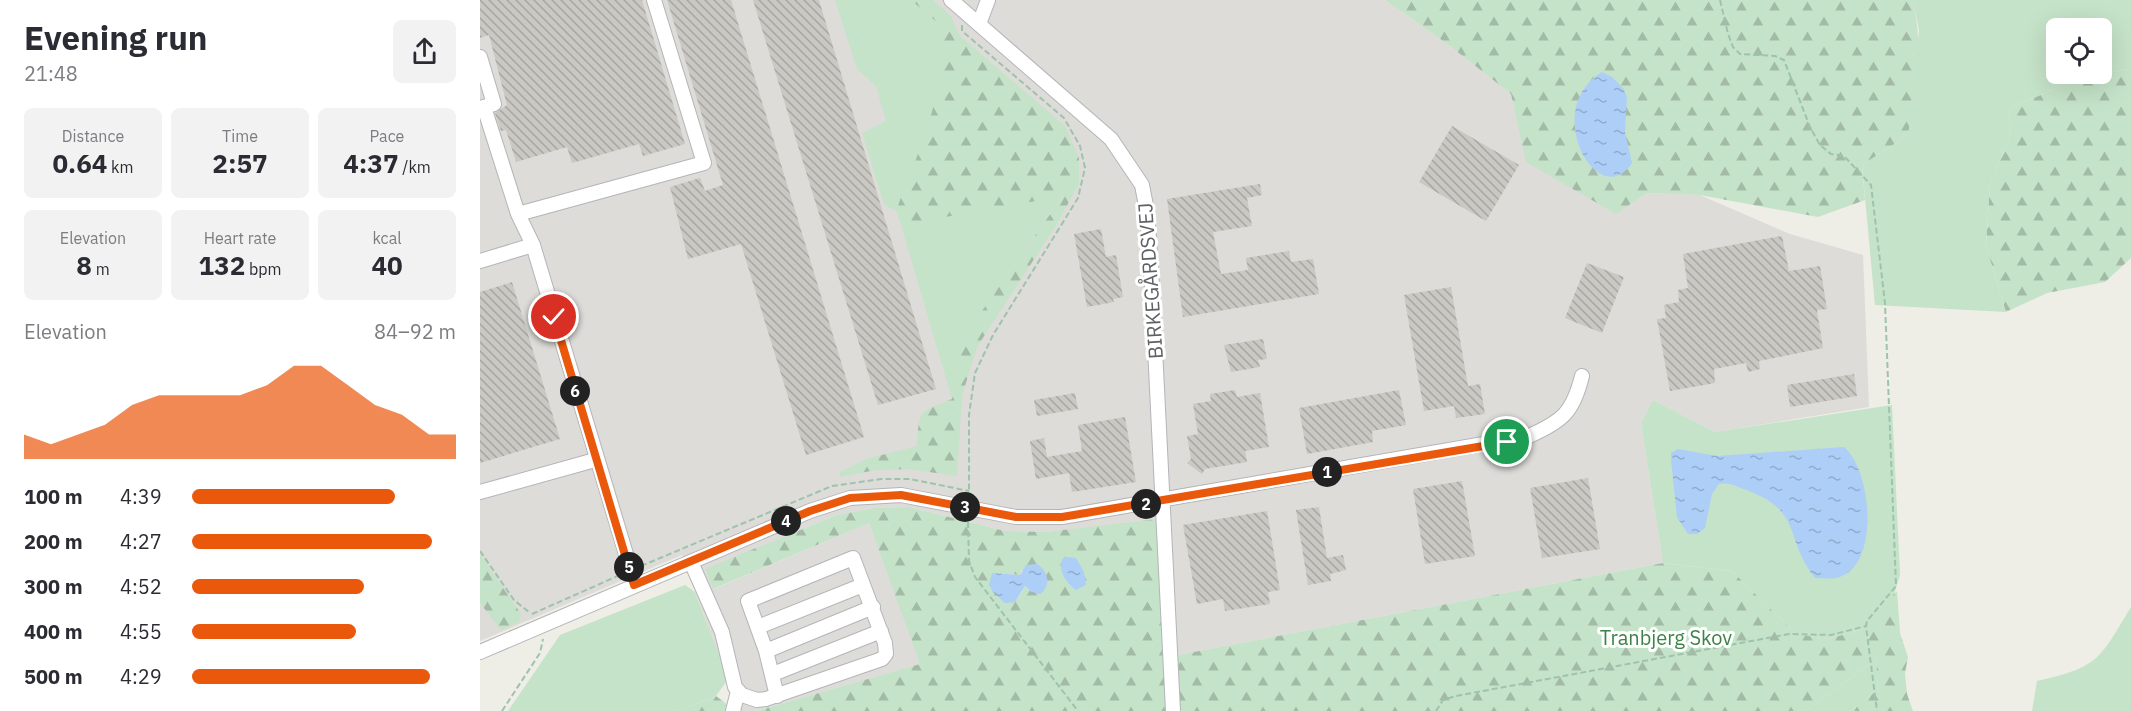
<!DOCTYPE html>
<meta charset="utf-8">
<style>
body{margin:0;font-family:"IBM Plex Sans",sans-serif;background:#f2f2f3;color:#2b2b33;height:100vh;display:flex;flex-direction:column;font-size:22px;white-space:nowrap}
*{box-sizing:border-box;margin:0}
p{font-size:20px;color:#7c7c81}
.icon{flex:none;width:33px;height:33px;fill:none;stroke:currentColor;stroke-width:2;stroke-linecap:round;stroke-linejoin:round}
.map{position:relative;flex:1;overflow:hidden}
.sheet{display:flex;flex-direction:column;background:#fff;width:480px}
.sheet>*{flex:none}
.buttons{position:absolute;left:1566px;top:18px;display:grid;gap:12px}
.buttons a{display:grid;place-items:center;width:66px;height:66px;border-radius:9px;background:#fff;box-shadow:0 6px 24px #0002;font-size:30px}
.pin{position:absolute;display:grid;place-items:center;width:51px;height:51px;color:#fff;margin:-26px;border:3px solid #fff;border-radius:50%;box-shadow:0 2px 6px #0007}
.km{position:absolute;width:30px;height:30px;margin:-15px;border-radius:50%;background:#222;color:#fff;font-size:16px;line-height:30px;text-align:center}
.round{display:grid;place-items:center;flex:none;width:63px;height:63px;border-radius:9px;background:#f2f2f3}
.headline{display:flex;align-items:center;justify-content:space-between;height:102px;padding:0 24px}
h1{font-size:33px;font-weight:800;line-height:45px}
.metrics{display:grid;grid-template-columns:repeat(3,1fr);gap:9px;height:102px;padding:6px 24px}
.metrics div{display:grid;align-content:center;border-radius:9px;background:#f2f2f3;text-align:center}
.metrics b{font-size:26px;font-weight:800}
.metrics small{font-size:16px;font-weight:400}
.metrics p{font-size:16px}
.chart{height:168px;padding:12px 24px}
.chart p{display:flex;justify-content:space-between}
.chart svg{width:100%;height:108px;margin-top:6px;fill:#ea580c;opacity:.7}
ul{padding:0 24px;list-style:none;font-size:20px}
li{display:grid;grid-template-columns:96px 72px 1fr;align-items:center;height:45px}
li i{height:15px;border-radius:8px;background:#ea580c}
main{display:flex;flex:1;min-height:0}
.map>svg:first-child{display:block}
.industrial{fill:#dddcd8}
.green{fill:#c5e3c8;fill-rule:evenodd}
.forest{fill:url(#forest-firs);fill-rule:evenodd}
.water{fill:url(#water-ripples)}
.building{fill:url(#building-back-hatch)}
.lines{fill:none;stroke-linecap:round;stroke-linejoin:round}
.minor-casing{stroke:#b3b5b9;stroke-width:16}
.path{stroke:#9ec3ad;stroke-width:2;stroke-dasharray:6 3;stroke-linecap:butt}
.minor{stroke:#fff;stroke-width:14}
.route-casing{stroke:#fff;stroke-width:12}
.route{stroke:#ea580c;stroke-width:8}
.labels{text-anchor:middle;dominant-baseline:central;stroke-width:6;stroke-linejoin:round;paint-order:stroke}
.street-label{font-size:20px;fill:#5d6064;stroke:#fff}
.park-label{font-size:20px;fill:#3e8249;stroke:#fff}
</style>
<main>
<section class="sheet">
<div class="headline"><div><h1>Evening run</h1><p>21:48</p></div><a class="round"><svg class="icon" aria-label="share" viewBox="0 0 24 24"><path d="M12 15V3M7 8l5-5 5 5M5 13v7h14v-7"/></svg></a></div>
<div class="metrics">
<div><p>Distance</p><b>0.64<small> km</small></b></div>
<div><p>Time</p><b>2:57</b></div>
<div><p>Pace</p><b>4:37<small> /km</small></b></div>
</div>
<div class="metrics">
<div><p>Elevation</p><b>8<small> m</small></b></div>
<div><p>Heart rate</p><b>132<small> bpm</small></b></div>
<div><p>kcal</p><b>40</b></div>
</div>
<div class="chart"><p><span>Elevation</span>84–92 m</p>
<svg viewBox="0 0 160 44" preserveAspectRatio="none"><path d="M0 44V34L10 38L20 34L30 30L40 22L50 18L60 18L70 18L80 18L90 14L100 6L110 6L120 14L130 22L140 26L150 34L160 34V44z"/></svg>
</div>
<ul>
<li><b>100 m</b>4:39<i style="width:77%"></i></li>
<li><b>200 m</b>4:27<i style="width:91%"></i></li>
<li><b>300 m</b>4:52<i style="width:65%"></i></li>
<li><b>400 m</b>4:55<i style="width:62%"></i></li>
<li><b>500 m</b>4:29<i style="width:90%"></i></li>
</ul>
</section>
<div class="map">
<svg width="1651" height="711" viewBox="0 0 1651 711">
<defs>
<pattern id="forest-firs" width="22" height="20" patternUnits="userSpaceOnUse" patternTransform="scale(1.5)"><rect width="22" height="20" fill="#c5e3c8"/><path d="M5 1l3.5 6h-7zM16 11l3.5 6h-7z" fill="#a3bba6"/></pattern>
<pattern id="water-ripples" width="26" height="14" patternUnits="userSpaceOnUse" patternTransform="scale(1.5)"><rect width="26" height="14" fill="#adcef7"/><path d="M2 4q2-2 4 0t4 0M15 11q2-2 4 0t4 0" fill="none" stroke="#90abcc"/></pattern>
<pattern id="building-back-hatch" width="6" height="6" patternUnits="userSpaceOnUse" patternTransform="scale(1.5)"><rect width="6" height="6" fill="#cac8c2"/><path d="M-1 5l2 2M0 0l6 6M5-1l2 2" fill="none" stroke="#a7a6a1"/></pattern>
</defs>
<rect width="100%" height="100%" fill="#eeede6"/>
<path class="industrial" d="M0 0H905L966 43 1031 94 1047 162 1166 193 1220 195 1310 234 1383 255 1389 407 1235 432 1173 400 1161 423 1183 563 698 655 677 520 565 532 525 531 429 507 394 508 357 515 225 570 234 589 389 523 441 664 276 711H259L202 555 0 641Z"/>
<path class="green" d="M355 0H431L459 24C470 90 439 151 416 211L404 204 382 133 406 121 396 86 377 69Z
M1433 0H1651V69L1605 76 1528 109 1531 134 1510 184 1506 246 1526 312 1395 305 1382 165 1428 135 1439 30ZM1576 28H1622V74H1576Z
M583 195 485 335 472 399 421 225Z
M1173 400 1235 432 1412 405 1420 575 1414 595 1380 630 1348 639 1316 634 1252 571 1183 563 1161 423Z
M205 585 215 592 248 679 236 696 198 711H28L80 635Z
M1651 607V711H1552L1557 681C1619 667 1619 660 1651 607Z
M1396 659 1398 690 1370 711H1326Z"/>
<path class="forest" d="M431 0H453L471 16 478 33 486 41 585 126 599 158V184L575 227 497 347 482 396 477 476 428 469 396 470 360 477V472L386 459 437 446C440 408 437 414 472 399L485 335 583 196 421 225 416 211C438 152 470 88 459 24Z
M905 0H1433C1444 53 1436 83 1428 135L1382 165 1385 200 1338 217 1220 195 1166 193 1136 214 1046 162 1031 94 966 43Z
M1651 69V258L1625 282 1567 293 1526 312 1506 246 1510 184 1531 134 1528 109 1605 76Z
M429 507 525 531 565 532 677 519 698 655 1183 563 1252 571 1316 634 1348 639 1380 630 1417 591 1420 633 1428 657 1425 673 1427 694 1433 711H1370L1398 690 1396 659 1326 711H276L440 664 389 523 233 589 225 569 357 515 394 508ZM542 570 553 593 545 586 538 598 512 573 540 575Z
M0 554 41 614 39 622 21 630 0 603Z
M236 696 256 711H198Z"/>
<path class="water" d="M1122 72 1132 77 1143 88 1147 97 1145 132 1152 163C1118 214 1060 109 1122 72Z
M1364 447C1391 469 1400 560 1362 576 1354 580 1344 578 1335 578 1303 537 1324 511 1266 490 1256 486 1249 482 1239 484L1232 494 1225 528 1217 534H1208L1197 517 1191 460V453L1198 449 1237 456Z
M589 557 596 558 604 572 606 585 596 590C586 583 577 570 583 558Z
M557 564C569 571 571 587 560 594L553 593 545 586 535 602 525 603 513 592 509 585 512 573 540 575 546 565Z"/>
<path class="building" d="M0 0H162L205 144 163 156 159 144 92 163 87 147 36 162 26 130 21 131 15 113 27 105 9 35 0 38Z
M187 0H251L384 437 326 455 261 244 208 259 190 187 220 178 225 191 243 185Z
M273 0H339L456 389 398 405Z
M972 126 1039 165 1006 221 939 182Z
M780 184 782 195 767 198 772 226 733 232 741 274 768 270 766 258 809 251 811 262 833 259 839 294 703 317 687 199Z
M621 229 626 257 636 255 643 297 633 299 634 302 607 307 594 234Z
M1302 236 1309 271 1340 266 1347 309 1337 310 1343 348 1279 361 1280 369 1268 372 1266 363 1234 369 1235 383 1190 391 1177 319 1186 318 1184 305 1199 302 1198 290 1208 288 1203 254Z
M1107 263 1144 277 1122 333 1085 318Z
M32 282 80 439 0 463V292Z
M971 287 988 386 1000 384 1005 414 976 418 974 406 944 411 924 295Z
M783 339 787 359 778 360 780 367 751 372 744 345Z
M1374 374 1377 396 1310 407 1307 385Z
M755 390 757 397 780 393 789 447 765 451 767 462 725 469 722 474 707 463 711 459 707 436 718 434 713 404 731 401 730 394Z
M919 390 926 425 892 431 893 442 827 454 819 408Z
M595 393 598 409 557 416 554 400Z
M645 417 656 482 592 492 589 473 556 479 550 441 564 438 567 457 602 451 598 425Z
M1108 478 1120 549 1062 558 1050 488Z
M982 481 995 556 945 564 933 489Z
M839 507 847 558 863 555 866 570 850 574 851 581 828 585 816 510Z
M787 511 800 590 788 592 790 604 745 611 743 599 717 604 703 525Z"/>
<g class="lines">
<g class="minor-casing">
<path id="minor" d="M471 0 631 139 662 185 667 211 671 268 693 711
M499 24 508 0
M0 57 14 104 0 108
M4 107 38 214 53 245 155 584
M38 214 224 163 174 0
M0 261 53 245
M0 492 115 460
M211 562 242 632 255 687 262 695 277 700 286 699 402 659 406 654 405 643 373 558 268 601 286 651 297 696
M278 627 383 585
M286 651 393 607
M0 652 330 511 370 498 421 495 536 517H582L1049 436C1083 421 1093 412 1102 376
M293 674 401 631
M253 711 258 691"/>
</g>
<path class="path" d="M1240 0 1248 34 1253 47 1260 54 1295 56 1304 60 1330 127 1340 145 1351 154 1364 156 1391 185 1405 303 1416 586 1387 621 1386 626 1397 711
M482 25V31L584 118 600 146 605 168 598 198 513 335 495 373 489 415V495
M488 522 489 561 495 577 598 711
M0 551 34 600 50 613
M161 566 352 486 401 479H430L489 491
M52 614 140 575
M22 711 60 653 63 639
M956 711 963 700 976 696 1309 634 1351 635 1386 626"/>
<use href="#minor" class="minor"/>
</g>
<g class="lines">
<g class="route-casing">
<path id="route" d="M74 317 154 585 330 511 370 498 421 495 536 517H582L1027 442"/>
</g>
<use href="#route" class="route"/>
</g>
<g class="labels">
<g class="street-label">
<text transform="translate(670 281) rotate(-94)">BIRKEGÅRDSVEJ</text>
</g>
<g class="park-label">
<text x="1186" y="637">Tranbjerg Skov</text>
</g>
</g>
</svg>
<div class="buttons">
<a><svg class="icon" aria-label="locate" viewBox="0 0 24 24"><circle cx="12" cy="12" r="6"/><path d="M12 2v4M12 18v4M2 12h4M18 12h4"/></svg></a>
</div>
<div class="pin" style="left:1027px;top:442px;background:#1e9e55"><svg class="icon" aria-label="arrive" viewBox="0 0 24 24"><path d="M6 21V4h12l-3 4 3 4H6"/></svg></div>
<div class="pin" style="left:74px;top:317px;background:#d93025"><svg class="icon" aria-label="check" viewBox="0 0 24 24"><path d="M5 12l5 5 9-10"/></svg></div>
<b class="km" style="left:847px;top:472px">1</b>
<b class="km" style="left:666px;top:504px">2</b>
<b class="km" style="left:485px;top:507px">3</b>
<b class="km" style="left:306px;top:521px">4</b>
<b class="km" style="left:149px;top:567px">5</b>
<b class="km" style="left:95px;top:391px">6</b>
</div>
</main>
